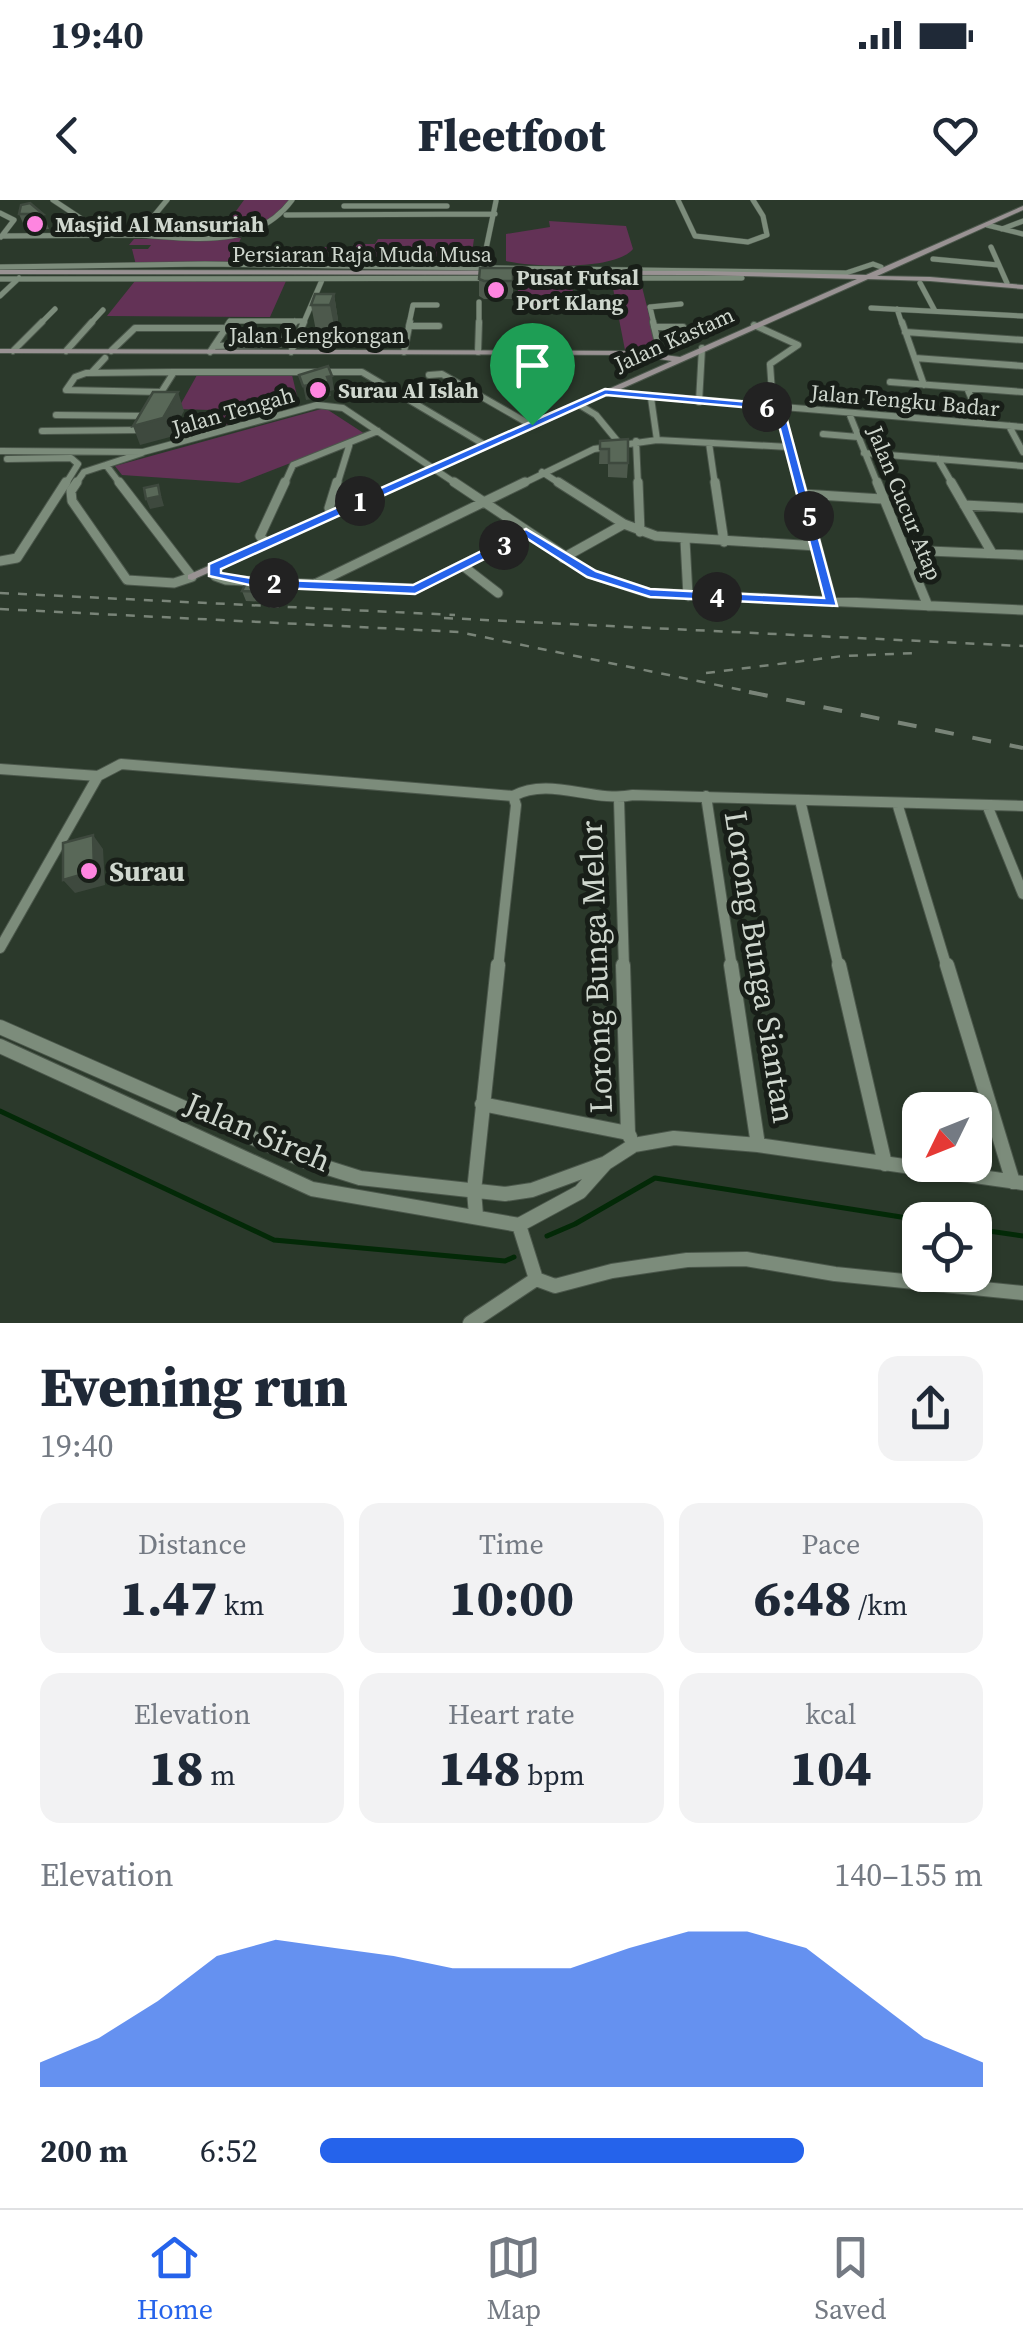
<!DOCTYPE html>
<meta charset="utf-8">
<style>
body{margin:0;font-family:"Source Serif 4",serif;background:#f2f2f3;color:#1f2937;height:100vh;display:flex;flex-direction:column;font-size:38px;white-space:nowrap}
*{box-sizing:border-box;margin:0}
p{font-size:32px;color:#747a83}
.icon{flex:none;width:55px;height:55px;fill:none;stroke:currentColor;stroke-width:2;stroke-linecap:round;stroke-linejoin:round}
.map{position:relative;height:1123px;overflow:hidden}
.drawer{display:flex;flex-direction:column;background:#fff;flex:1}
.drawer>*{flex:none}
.needle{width:65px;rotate:227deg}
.fabs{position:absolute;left:902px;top:892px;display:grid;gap:20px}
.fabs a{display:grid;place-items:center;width:90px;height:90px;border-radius:20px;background:#fff;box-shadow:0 2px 8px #0004;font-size:50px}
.pin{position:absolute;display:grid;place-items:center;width:85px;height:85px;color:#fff;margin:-102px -42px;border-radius:50% 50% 50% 0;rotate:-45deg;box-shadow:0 0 10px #0007}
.pin .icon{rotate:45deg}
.km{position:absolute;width:50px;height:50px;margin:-25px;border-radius:50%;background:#222;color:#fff;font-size:28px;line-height:50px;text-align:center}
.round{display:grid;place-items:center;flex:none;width:105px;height:105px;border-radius:20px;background:#f2f2f3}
.head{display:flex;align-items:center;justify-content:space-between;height:170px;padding:0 40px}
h1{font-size:55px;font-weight:800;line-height:75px}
.figures{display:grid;grid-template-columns:repeat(3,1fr);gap:15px;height:170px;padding:10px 40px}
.figures div{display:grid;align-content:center;border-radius:20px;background:#f2f2f3;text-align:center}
.figures b{font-size:50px;font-weight:800}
.figures small{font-size:28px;font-weight:400}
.figures p{font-size:28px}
.chart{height:280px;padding:20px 40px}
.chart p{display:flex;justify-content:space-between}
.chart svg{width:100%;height:180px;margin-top:10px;fill:#2563eb;opacity:.7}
ul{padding:0 40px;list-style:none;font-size:32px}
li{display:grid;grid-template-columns:160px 120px 1fr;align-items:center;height:75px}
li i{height:25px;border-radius:12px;background:#2563eb}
.status{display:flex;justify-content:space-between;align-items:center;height:70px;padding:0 50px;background:#fff;direction:ltr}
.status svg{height:28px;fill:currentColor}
header{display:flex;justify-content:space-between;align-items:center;height:130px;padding:0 40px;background:#fff;font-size:45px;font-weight:800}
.tab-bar{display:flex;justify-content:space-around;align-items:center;height:140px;border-top:2px solid #e0e1e3;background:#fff;font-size:28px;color:#747a83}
.tab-bar a{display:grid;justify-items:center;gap:5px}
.tab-bar .on{color:#2563eb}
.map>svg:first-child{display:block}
.green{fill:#633256}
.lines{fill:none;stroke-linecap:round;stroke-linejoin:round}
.stream{stroke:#032907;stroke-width:5}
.street-far4-casing{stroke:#4b574b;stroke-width:6}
.street-far3-casing{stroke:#4b574b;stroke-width:8}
.street-far2-casing{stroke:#4b574b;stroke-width:11}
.street-far1-casing{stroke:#4b574b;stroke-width:12}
.street-casing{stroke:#4b574b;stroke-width:16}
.secondary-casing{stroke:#4b574b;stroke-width:2}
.street-far4{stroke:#7c8c7b;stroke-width:5}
.street-far3{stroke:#7c8c7b;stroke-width:6}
.street-far2{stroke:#7c8c7b;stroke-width:9}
.street-far1{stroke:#7c8c7b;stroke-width:10}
.street{stroke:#7c8c7b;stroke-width:14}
.secondary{fill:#999293;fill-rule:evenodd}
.rail-far1{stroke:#798478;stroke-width:2.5;stroke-dasharray:9 9;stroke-linecap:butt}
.rail{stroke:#798478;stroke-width:4;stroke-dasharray:19 19;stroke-linecap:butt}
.wall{fill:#4d594c}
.shaded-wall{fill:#3e493e}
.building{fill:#596858;stroke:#3e493e;stroke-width:2.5}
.route{fill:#2563eb;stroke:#fff;stroke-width:2.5;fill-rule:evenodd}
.poi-dot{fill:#fe85e0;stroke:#181e18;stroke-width:4}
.labels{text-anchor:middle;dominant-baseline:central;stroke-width:10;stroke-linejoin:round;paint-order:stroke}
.far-poi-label{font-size:22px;font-weight:bold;fill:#cfd7ce;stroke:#181e18;text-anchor:start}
.far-street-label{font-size:22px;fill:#cfd7ce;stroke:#181e18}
.poi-label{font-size:28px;font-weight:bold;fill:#cfd7ce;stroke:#181e18;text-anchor:start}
.near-street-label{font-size:32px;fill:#cfd7ce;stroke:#181e18}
</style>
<div class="status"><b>19:40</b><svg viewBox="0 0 49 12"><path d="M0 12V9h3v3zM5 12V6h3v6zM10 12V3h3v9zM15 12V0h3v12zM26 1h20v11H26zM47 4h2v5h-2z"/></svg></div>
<header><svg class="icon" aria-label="back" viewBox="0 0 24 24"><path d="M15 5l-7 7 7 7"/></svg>Fleetfoot<svg class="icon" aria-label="heart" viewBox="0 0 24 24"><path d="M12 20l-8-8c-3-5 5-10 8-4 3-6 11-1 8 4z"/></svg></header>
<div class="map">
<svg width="1023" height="1123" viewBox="0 0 1023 1123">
<rect width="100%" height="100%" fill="#2b392b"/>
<path class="green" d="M244 0H289L264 27 220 33Z
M549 21 626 26 633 49C615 71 533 67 506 61V34L550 27Z
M241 38 237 47H330L324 65H136L132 49H148L151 45H129L134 39Z
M378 39H474L471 59 328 63 330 53 357 51 353 44H375Z
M135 81H286L270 117 107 116Z
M612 83H641L658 150H625Z
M518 84H572L575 112H518Z
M197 175H292L299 204 197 233 210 210 178 209Z
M325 208 365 234 239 283 122 275 115 266Z"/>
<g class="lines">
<path class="stream" d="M0 911 274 1040 505 1061 514 1057
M975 1029 1023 1036
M547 1036 575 1024 655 978 920 1020"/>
<g class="street-far4-casing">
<path id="street-far4" d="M53 0 97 29 92 36
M678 0 695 36 748 42 767 35 763 16 753 0
M344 6H447
M0 13 14 20 1 37
M286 15 495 14
M987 25 1023 34
M1002 29 1023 21
M138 35C193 38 255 50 292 0
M2 36 138 35 167 0
M991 47 1007 83
M933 59 998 65
M0 67 205 64 846 73 873 64 881 67
M482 68 496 1
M0 79 742 78
M920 83 935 111
M0 96 19 78
M871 108 1023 116
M897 109 902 124
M40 124 55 109
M90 124 103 110
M228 124 230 121H304
M293 124 295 121
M303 124 322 80
M409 124 413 105H437
M479 124V102
M654 124 650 107 681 104"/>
</g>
<g class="street-far3-casing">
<path id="street-far3" d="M653 122 660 152
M902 122 924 185
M754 125 798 145 770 164 773 207
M409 126H439
M654 127H683
M905 132 1023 140
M214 146 280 144 295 122
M13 151 42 122
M66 151 92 122
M111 151 135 128H223
M210 152 230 122
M291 152 304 122
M404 152 410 122
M478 152 479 122
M915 158 1023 166
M92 172 105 158
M429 175 442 174 531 225
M890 182 1023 192
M967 188 982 223
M161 192 66 190 75 177 86 173 174 172
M605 192 1023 227
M651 198 657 240
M155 202 174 172H362L485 245
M699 202 702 148
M578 204 596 215 619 243
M780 207 801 285
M849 213 878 285
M56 215 148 216
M1009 226 1023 252
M42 231 141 230
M823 234 858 237
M636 241 638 285
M709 243 715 285
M0 251 143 252 317 205 343 208 458 285
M864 253 1023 266
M7 259 71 258 78 264 65 285
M938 259 953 285
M106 265 121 285
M542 272 562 285
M75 285 84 272 142 253
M284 285 293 265 378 231
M337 285 350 243
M520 285 594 249 657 240 789 247"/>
</g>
<g class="street-far2-casing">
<path id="street-far2" d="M77 282 71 291 72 301 127 380 174 383 192 377 119 282
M454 282 592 374 649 393 1023 410
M558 282 624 324 656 336 817 346
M638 282 640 332
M715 282 724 342
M800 282 832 402
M877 282 928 406
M951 282 992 353
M803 294 882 299
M964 305 1023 308
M332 314 329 308 337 282
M685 340 688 396
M266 343 260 336 285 282
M905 350 1023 355
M563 358 624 324
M0 361 17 358 66 282
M463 366 498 393
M214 367 215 376 226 380 415 389 526 333
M315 384 525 282"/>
</g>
<g class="street-far1-casing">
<path id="street-far1" d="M0 569 98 576 0 748
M98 576 121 564 513 596 516 605 498 768
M513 596C550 576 593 603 633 595L1023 606
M706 596 732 768
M619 600 624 768
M800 600 839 768
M897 603 947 768
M987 605 1023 694"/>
</g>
<g class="street-casing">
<path id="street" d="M623 765 628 933
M731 765 758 945
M839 765 885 964
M947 765 1013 982
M0 827 303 960 360 978 505 994 532 990 606 963 634 945 674 938 758 945 1023 983
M0 846 312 989 519 1025 580 992 605 964
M482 904 628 933 630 937
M476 1015 474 991 498 765
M519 1025 536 1079 555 1086 612 1071 687 1060 746 1059 835 1074 1023 1093
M470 1123 536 1079"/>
</g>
<g class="secondary-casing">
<path id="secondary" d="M1023 6V10L877 76 930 77 1023 85V89L930 81 868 79 192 380 188 379V375L672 161 633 155 0 153V149L633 151 680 157 857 79 703 75 0 74V70L703 71 866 75Z"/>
</g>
<use href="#street-far4" class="street-far4"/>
<use href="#street-far3" class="street-far3"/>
<use href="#street-far2" class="street-far2"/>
<use href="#street-far1" class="street-far1"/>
<use href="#street" class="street"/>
<use href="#secondary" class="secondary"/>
<path class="rail-far1" d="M0 393 455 415
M0 409 459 432 761 494
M444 418 1023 446
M706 473 843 456 915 453"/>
<path class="rail" d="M749 492 1023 548"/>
</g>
<path class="wall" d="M19 14H43L49 29 26 30Z
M513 68V99H484L479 96V79Z
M334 94 338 120 335 131H316L311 105Z
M600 241 628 263 627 278 608 277V264H599Z
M272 383 275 393 271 402 246 401 242 391Z"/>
<path class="shaded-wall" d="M334 94 338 120 335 131 330 105Z
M332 176 334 190 330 191 331 196 306 200 303 186Z
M178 192 184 211 170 237 140 245 133 226Z
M158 285 164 306 150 309 146 299Z
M272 383 275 393 271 402 268 392Z
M93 635 103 649 105 685 75 693 63 680Z"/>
<path class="building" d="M30 3 43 14H19L21 5Z
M480 68H513V81H484L479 79Z
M315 94H334L330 105H311Z
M328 166 332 176 327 177 329 182 303 186 299 175Z
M153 192H178L163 218 133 226Z
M628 239V263H609V249H600V241Z
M158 285 160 296 146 299 144 288Z
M247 381 272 383 268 392 242 391Z
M93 635 94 671 63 680V643Z"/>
<path class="route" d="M605 189 783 205 837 406 650 397 587 377 526 338 415 394 258 387 209 376V364ZM606 195 775 210 824 398 650 389 596 371 526 329 413 385 258 379 221 373V369Z"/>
<g class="poi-dot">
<circle cx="35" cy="24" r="10"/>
<circle cx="496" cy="90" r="10"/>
<circle cx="318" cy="190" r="10"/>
<circle cx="89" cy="671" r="10"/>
</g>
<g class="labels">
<g class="far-poi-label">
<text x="55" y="24">Masjid Al Mansuriah</text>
<text x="516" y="77">Pusat Futsal<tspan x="516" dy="25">Port Klang</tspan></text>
<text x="338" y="190">Surau Al Islah</text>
</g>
<g class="far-street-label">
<text x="362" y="54">Persiaran Raja Muda Musa</text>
<text x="317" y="135">Jalan Lengkongan</text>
<text transform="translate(674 139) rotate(-24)">Jalan Kastam</text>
<text transform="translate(905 200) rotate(5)">Jalan Tengku Badar</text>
<text transform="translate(233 211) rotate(-16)">Jalan Tengah</text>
<text transform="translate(905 303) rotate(68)">Jalan Cucur Atap</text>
</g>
<g class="poi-label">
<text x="109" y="671">Surau</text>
</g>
<g class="near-street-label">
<text transform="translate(596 767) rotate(-92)">Lorong Bunga Melor</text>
<text transform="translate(760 767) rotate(81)">Lorong Bunga Siantan</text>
<text transform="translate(258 932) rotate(23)">Jalan Sireh</text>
</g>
</g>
</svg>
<div class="fabs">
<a><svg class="needle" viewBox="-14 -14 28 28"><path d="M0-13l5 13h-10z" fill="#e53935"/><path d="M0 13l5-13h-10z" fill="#747a83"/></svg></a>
<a><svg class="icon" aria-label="locate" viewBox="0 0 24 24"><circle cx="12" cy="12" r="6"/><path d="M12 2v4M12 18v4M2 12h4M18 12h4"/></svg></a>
</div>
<div class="pin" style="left:532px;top:225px;background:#1e9e55"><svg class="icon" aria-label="arrive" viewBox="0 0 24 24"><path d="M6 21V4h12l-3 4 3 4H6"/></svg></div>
<b class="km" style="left:360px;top:301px">1</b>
<b class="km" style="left:274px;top:383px">2</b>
<b class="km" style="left:504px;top:345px">3</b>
<b class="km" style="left:717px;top:397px">4</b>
<b class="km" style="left:809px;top:316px">5</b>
<b class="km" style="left:767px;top:207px">6</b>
</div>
<section class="drawer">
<div class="head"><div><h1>Evening run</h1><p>19:40</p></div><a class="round"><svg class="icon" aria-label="share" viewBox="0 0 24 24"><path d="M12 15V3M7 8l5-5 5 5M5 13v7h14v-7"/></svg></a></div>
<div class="figures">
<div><p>Distance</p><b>1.47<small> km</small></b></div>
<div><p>Time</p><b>10:00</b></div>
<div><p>Pace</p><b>6:48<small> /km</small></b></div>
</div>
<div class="figures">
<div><p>Elevation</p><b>18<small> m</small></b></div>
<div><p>Heart rate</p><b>148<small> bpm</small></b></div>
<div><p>kcal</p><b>104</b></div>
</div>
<div class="chart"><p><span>Elevation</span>140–155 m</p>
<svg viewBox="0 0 160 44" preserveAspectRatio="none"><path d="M0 44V38L10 32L20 23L30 12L40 8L50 10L60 12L70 15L80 15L90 15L100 10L110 6L120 6L130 10L140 21L150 32L160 38V44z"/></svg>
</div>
<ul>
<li><b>200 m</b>6:52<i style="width:73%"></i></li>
</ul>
</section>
<nav class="tab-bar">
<a class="on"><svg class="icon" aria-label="home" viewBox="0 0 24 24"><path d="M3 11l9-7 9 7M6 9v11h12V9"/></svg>Home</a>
<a><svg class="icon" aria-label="map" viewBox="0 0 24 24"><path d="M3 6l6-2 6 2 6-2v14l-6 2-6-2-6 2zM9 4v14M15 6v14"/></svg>Map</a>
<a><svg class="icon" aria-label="saved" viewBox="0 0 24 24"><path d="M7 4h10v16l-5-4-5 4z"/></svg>Saved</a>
</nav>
